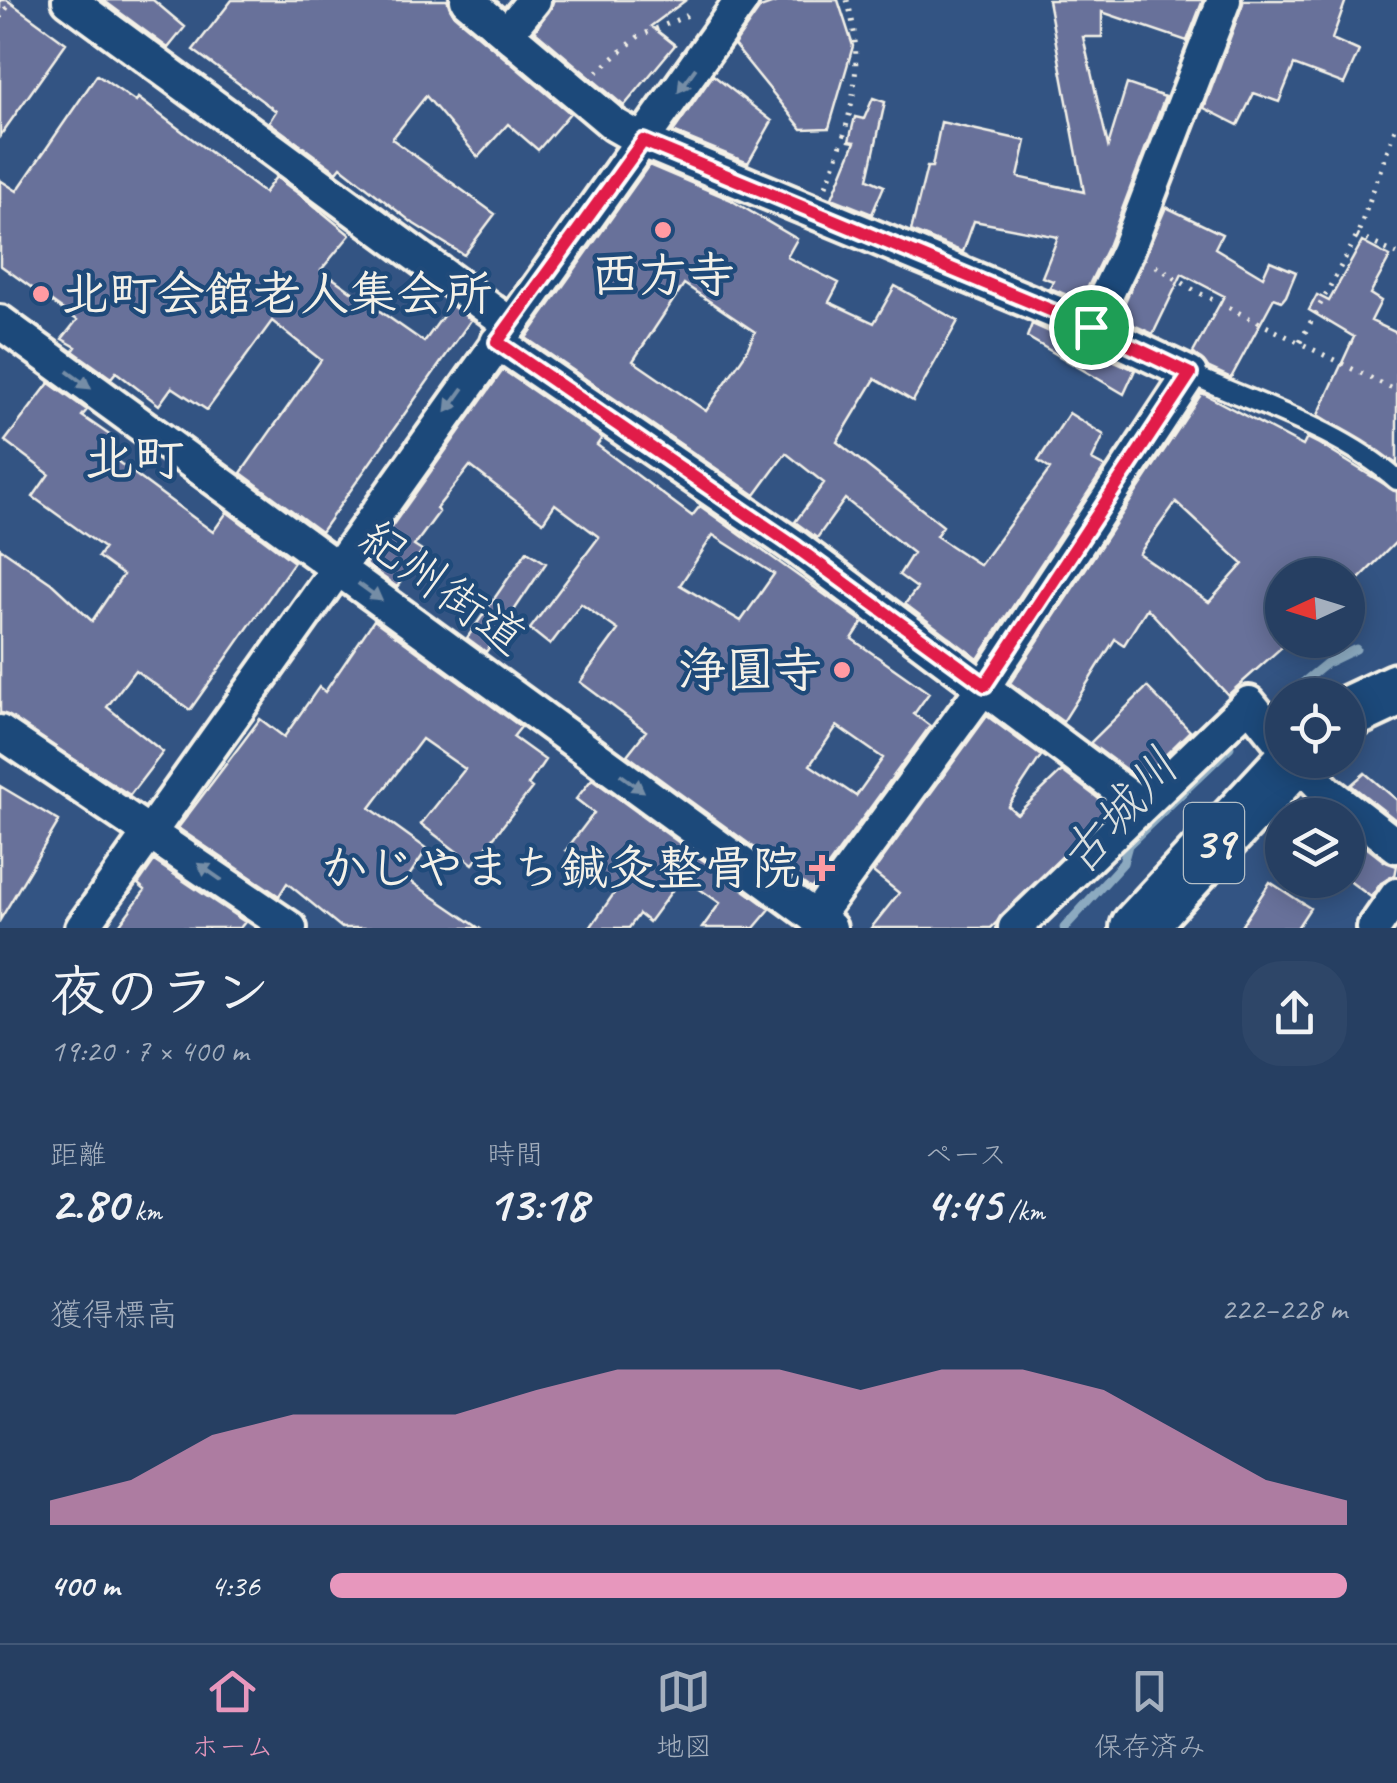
<!DOCTYPE html>
<html lang="ja">
<meta charset="utf-8">
<style>
body{margin:0;font-family:Caveat,"Klee One",sans-serif;background:#2e4668;color:#f1f3f6;height:100vh;display:flex;flex-direction:column;font-size:38px;white-space:nowrap}
*{box-sizing:border-box;margin:0}
p{font-size:32px;color:#a4afbe}
.icon{flex:none;width:55px;height:55px;fill:none;stroke:currentColor;stroke-width:2;stroke-linecap:round;stroke-linejoin:round}
.map{position:relative;height:928px;overflow:hidden}
.details{display:flex;flex-direction:column;background:#263f62;flex:1}
.details>*{flex:none}
.needle{width:65px;rotate:266deg}
.tools{position:absolute;left:1265px;top:558px;display:grid;gap:20px}
.tools a{display:grid;place-items:center;width:100px;height:100px;border-radius:50%;background:#263f62;box-shadow:0 5px 25px #0003,0 0 0 2px #425877;font-size:50px}
.pin{position:absolute;display:grid;place-items:center;width:85px;height:85px;color:#fff;margin:-42px;border:5px solid #fff;border-radius:50%;box-shadow:0 2px 10px #0007}
.round{display:grid;place-items:center;flex:none;width:105px;height:105px;border-radius:40px;background:#2e4668}
.headline{display:flex;align-items:center;justify-content:space-between;height:170px;padding:0 50px}
h1{font-size:55px;font-weight:700;line-height:75px}
.metrics{display:grid;grid-template-columns:repeat(3,1fr);gap:15px;height:170px;padding:10px 50px}
.metrics div{display:grid;align-content:center}
.metrics b{font-size:50px;font-weight:700}
.metrics small{font-size:28px;font-weight:400}
.metrics p{font-size:28px}
.chart{height:280px;padding:20px 50px}
.chart p{display:flex;justify-content:space-between}
.chart svg{width:100%;height:180px;margin-top:10px;fill:#e797bd;opacity:.7}
ul{padding:0 50px;list-style:none;font-size:32px}
li{display:grid;grid-template-columns:160px 120px 1fr;align-items:center;height:75px}
li i{height:25px;border-radius:12px;background:#e797bd}
.tabs{display:flex;justify-content:space-around;align-items:center;height:140px;border-top:2px solid #425877;background:#263f62;font-size:28px;color:#a4afbe}
.tabs a{display:grid;justify-items:center;gap:5px}
.tabs .current{color:#e797bd}
.map>svg:first-child{display:block}
.lines{fill:none;stroke-linecap:round;stroke-linejoin:round}
.stream{stroke:#8caac0;stroke-width:9}
.building{fill:#67719a;stroke:#f4f1e8;stroke-width:2.5;fill-rule:evenodd}
.lane-casing{stroke:#f4f1e8;stroke-width:25}
.street-casing{stroke:#f4f1e8;stroke-width:40}
.primary-casing{stroke:#f4f1e8;stroke-width:60}
.path{stroke:#f4f1e8;stroke-width:5;stroke-dasharray:2.5 8;stroke-linecap:butt}
.lane{stroke:#1f4a7a;stroke-width:18}
.street{stroke:#1f4a7a;stroke-width:32}
.primary{stroke:#1f4a7a;stroke-width:52}
.oneway{fill:#748da6}
.route-casing{stroke:#fff;stroke-width:20}
.route{stroke:#e11d48;stroke-width:12}
.poi-dot{fill:#ff9aa2;stroke:#1f4a7a;stroke-width:4}
.labels{text-anchor:middle;dominant-baseline:central;stroke-width:9;stroke-linejoin:round;paint-order:stroke}
.shield{fill:#1f4a7a;stroke:#b4bfc7;stroke-width:2.5}
.shield-label{font-size:45px;font-weight:bold;fill:#f4f1e8}
.poi-label{font-size:48px;font-weight:bold;fill:#f4f1e8;stroke:#1f4a7a;text-anchor:end}
.street-label{font-size:48px;fill:#f4f1e8;stroke:#1f4a7a}
.neighbourhood-label{font-size:50px;font-weight:bold;fill:#f4f1e8;stroke:#1f4a7a}
.water-label{font-size:50px;font-style:italic;fill:#dadfde;stroke:#1f4a7a}
</style>
<div class="map">
<svg width="1397" height="928" viewBox="0 0 1397 928">
<rect width="100%" height="100%" fill="#335483"/>
<filter id="ink" filterUnits="userSpaceOnUse"><feTurbulence type="fractalNoise" baseFrequency=".01" numOctaves="2"/><feDisplacementMap in="SourceGraphic" scale="20" xChannelSelector="R" yChannelSelector="G"/><feConvolveMatrix kernelMatrix="1 2 1 2 8 2 1 2 1" color-interpolation-filters="sRGB"/></filter>
<g filter="url(#ink)">
<g class="lines">
<path class="stream" d="M1288 695 1327 663 1356 649
M1064 928 1123 863 1128 845 1230 747"/>
</g>
<path class="building" d="M0 0H7L66 43 0 136Z
M103 0H153L185 27 168 48Z
M232 0H447L454 15 570 113 538 150 508 124 478 157 426 96 392 139 495 214 464 255 414 224 341 167 337 172 269 122 276 111 193 50Z
M554 0H686L651 26 675 45 624 106 535 31Z
M782 0H838L853 46 829 128 802 129 734 45 760 8Z
M1048 0H1203L1187 41 1102 12V37H1083L1108 146 1127 84 1165 97 1109 244 1081 301 1050 288 1053 281 1042 277 1058 237 974 221 963 252 911 231 927 167H932L941 122 1026 141 1018 177 1084 192Z
M1244 0H1346L1332 39 1359 51 1344 84 1294 65 1279 102 1254 93 1238 125 1204 108Z
M97 75 136 102 138 98 264 193 276 177 311 203 350 235 321 270 424 342 451 305 471 320 321 532 241 473 321 360 272 321 207 410 172 387 159 405 116 372 111 378 73 351 76 347 62 339 77 320 0 265V180L17 191Z
M713 75 772 121 748 163 673 132Z
M873 98 885 102 868 179 884 186 872 214 832 198 855 142 849 141 855 117 864 119Z
M649 165 729 199 797 239 787 257 839 283 829 302 874 323 895 286 958 321 913 401 875 379 837 442 943 526 936 536 980 565 1050 469 1038 461 1069 413 1104 435 1092 460 1105 467 978 659 905 604 917 588 899 575 913 553 845 499 817 538 795 522 824 483 786 453 755 495 526 338ZM684 284 755 332 745 354 706 411 633 361Z
M1166 207 1222 234 1215 248 1263 277 1270 261 1296 272 1286 296 1282 301 1274 298 1231 378 1209 368 1193 353 1224 296 1182 274 1153 334 1118 318Z
M1362 242 1390 257 1370 294 1381 301 1371 321 1397 333V464L1318 415 1354 337 1309 310 1317 295 1329 301Z
M1032 324 1135 370 1124 394 1027 337Z
M503 370 602 438 597 445 692 516 700 506 863 622 852 639 929 693 914 714 930 726 811 889 627 755 646 731 580 682 618 630 581 604 550 645 530 629 599 537 555 504 543 522 470 466 436 509 439 512 414 546 422 551 397 587 365 564ZM713 535 774 574 741 621 680 585ZM837 726 883 758 856 796 810 765Z
M49 383 87 410 82 416 111 436 102 450 213 532 227 512 294 562 190 710 135 670 107 707 163 752 130 795 0 712V548L51 583 92 621 123 575 98 557 104 548 33 497 49 474 5 441Z
M1202 393 1303 446 1307 438 1319 444 1397 492V541L1348 590V575H1282V647L1228 695 1147 608 1124 645 1115 639 1063 722 1010 683ZM1176 502 1243 564 1209 602 1139 554Z
M527 551 546 563 486 652 467 638Z
M374 620 521 727 513 737 545 760 528 785 532 788 473 864 421 824 465 769 422 739 370 808 427 849 407 879 479 928H342L287 883 279 896 178 828 260 719 284 737 319 687 325 692Z
M1147 687 1190 731 1140 780 1090 743Z
M987 716 1041 756 1008 806 1017 814 1062 771 1111 808 991 928H871L899 893 873 872Z
M1365 773 1397 800V821L1351 785Z
M592 779 770 909 754 928H702L720 903 682 877 649 922 639 914 629 928H590L615 892 566 850 594 813 576 799Z
M0 786 59 821 0 920Z
M1348 833 1385 862 1397 866 1395 876 1381 883 1371 897 1348 880Z
M154 861 245 922 240 928H117L145 890 138 884Z
M1270 882 1310 908 1297 928H1240Z"/>
<g class="lines">
<g class="lane-casing">
<path id="lane" d="M1190 374C1258 405 1341 430 1397 480"/>
</g>
<g class="street-casing">
<path id="street" d="M69 0 510 324
M467 0 615 125 643 141 1091 327 1190 374 985 685 815 918
M507 33 534 0
M0 322 830 928
M1091 327 1127 252 1224 0
M497 342 797 548 1139 804
M0 732 290 928
M1296 760 1327 792 1397 846
M82 928 742 0
M1015 928 1249 703 1282 744
M1374 928 1397 895"/>
</g>
<g class="primary-casing">
<path id="primary" d="M1348 713 1397 690
M1137 928 1293 760"/>
</g>
<path class="path" d="M0 18 12 0
M597 72 639 36 693 13
M826 186C850 125 867 65 847 0
M1357 236 1397 254
M1156 266 1197 292 1397 391
M1300 342 1357 236 1397 123"/>
<use href="#lane" class="lane"/>
<use href="#street" class="street"/>
<use href="#primary" class="primary"/>
</g>
<defs><path id="oneway-solid" d="M-6-.8H1V-3.2L6.5 0L1 3.2V.8H-6Z" transform="scale(2.5)"/></defs>
<g class="oneway">
<use href="#oneway-solid" transform="translate(687 80) rotate(126)"/>
<use href="#oneway-solid" transform="translate(79 380) rotate(36)"/>
<use href="#oneway-solid" transform="translate(455 400) rotate(126)"/>
<use href="#oneway-solid" transform="translate(370 592) rotate(36)"/>
<use href="#oneway-solid" transform="translate(632 783) rotate(36)"/>
<use href="#oneway-solid" transform="translate(210 872) rotate(-145)"/>
</g>
</g>
<g class="lines" filter="url(#ink)">
<g class="route-casing">
<path id="route" d="M643 141 1091 327 1190 374 985 685 797 548 497 342Z"/>
</g>
<use href="#route" class="route"/>
</g>
<g class="poi-dot">
<circle cx="663" cy="230" r="10"/>
<circle cx="41" cy="294" r="10"/>
<circle cx="842" cy="670" r="10"/>
<path d="M817 853h10v10h10v10h-10v10h-10v-10h-10v-10h10z"/>
</g>
<g class="labels">
<rect class="shield" x="1184" y="803" width="60" height="80" rx="8"/>
<g class="shield-label">
<text x="1214" y="843">39</text>
</g>
<g class="poi-label">
<text x="663" y="275" text-anchor="middle">西方寺</text>
<text x="61" y="294" text-anchor="start">北町会館老人集会所</text>
<text x="822" y="670">浄圓寺</text>
<text x="800" y="868">かじやまち鍼灸整骨院</text>
</g>
<g class="street-label">
<text transform="translate(443 587) rotate(36)">紀州街道</text>
</g>
<g class="neighbourhood-label">
<text x="134" y="458">北町</text>
</g>
<g class="water-label">
<text transform="translate(1119 812) rotate(-48)">古城川</text>
</g>
</g>
</svg>
<div class="tools">
<a><svg class="needle" viewBox="-14 -14 28 28"><path d="M0-13l5 13h-10z" fill="#e53935"/><path d="M0 13l5-13h-10z" fill="#a4afbe"/></svg></a>
<a><svg class="icon" aria-label="locate" viewBox="0 0 24 24"><circle cx="12" cy="12" r="6"/><path d="M12 2v4M12 18v4M2 12h4M18 12h4"/></svg></a>
<a><svg class="icon" aria-label="layers" viewBox="0 0 24 24"><path d="M12 4l9 5-9 5-9-5zM3 14l9 5 9-5"/></svg></a>
</div>
<div class="pin" style="left:1091px;top:327px;background:#1e9e55"><svg class="icon" aria-label="arrive" viewBox="0 0 24 24"><path d="M6 21V4h12l-3 4 3 4H6"/></svg></div>
</div>
<section class="details">
<div class="headline"><div><h1>夜のラン</h1><p>19:20 · 7 × 400 m</p></div><a class="round"><svg class="icon" aria-label="share" viewBox="0 0 24 24"><path d="M12 15V3M7 8l5-5 5 5M5 13v7h14v-7"/></svg></a></div>
<div class="metrics">
<div><p>距離</p><b>2.80<small> km</small></b></div>
<div><p>時間</p><b>13:18</b></div>
<div><p>ペース</p><b>4:45<small> /km</small></b></div>
</div>
<div class="chart"><p><span>獲得標高</span>222–228 m</p>
<svg viewBox="0 0 160 44" preserveAspectRatio="none"><path d="M0 44V38L10 33L20 22L30 17L40 17L50 17L60 11L70 6L80 6L90 6L100 11L110 6L120 6L130 11L140 22L150 33L160 38V44z"/></svg>
</div>
<ul>
<li><b>400 m</b>4:36<i style="width:100%"></i></li>
</ul>
</section>
<nav class="tabs">
<a class="current"><svg class="icon" aria-label="home" viewBox="0 0 24 24"><path d="M3 11l9-7 9 7M6 9v11h12V9"/></svg>ホーム</a>
<a><svg class="icon" aria-label="map" viewBox="0 0 24 24"><path d="M3 6l6-2 6 2 6-2v14l-6 2-6-2-6 2zM9 4v14M15 6v14"/></svg>地図</a>
<a><svg class="icon" aria-label="saved" viewBox="0 0 24 24"><path d="M7 4h10v16l-5-4-5 4z"/></svg>保存済み</a>
</nav>
